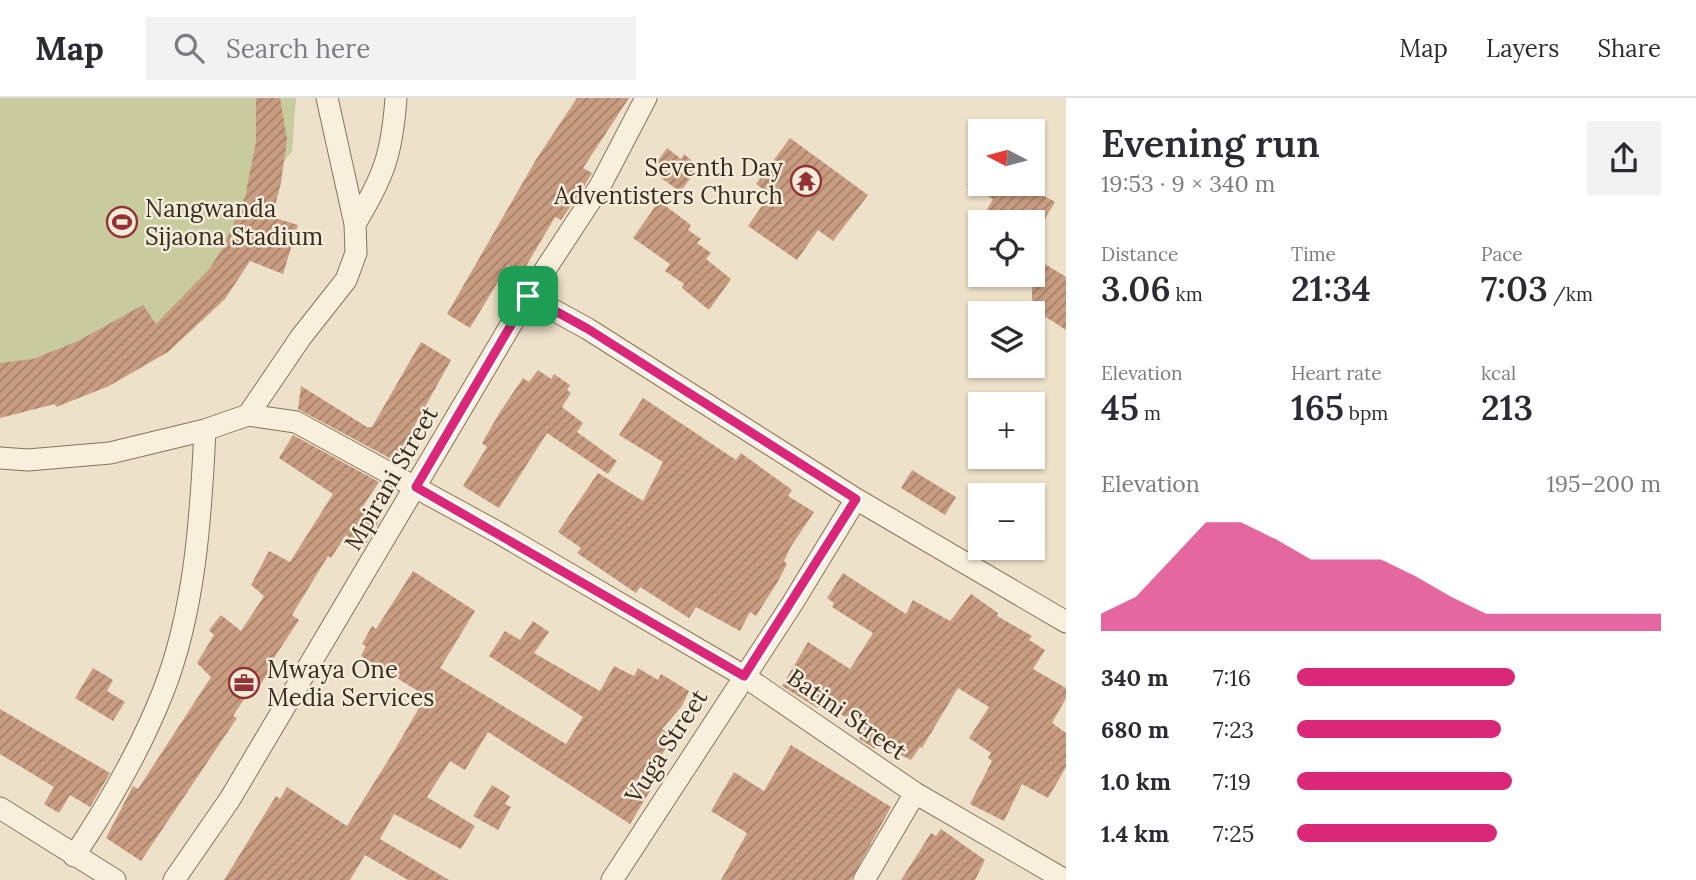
<!DOCTYPE html>
<meta charset="utf-8">
<style>
body{margin:0;font-family:Lora,serif;background:#f2f2f3;color:#2b2b33;height:100vh;display:flex;flex-direction:column;font-size:26px;white-space:nowrap}
*{box-sizing:border-box;margin:0}
p{font-size:23px;color:#7c7c81}
.icon{flex:none;width:38px;height:38px;fill:none;stroke:currentColor;stroke-width:2;stroke-linecap:round;stroke-linejoin:round}
.map{position:relative;flex:1;overflow:hidden}
.side{display:flex;flex-direction:column;background:#fff;width:630px}
.side>*{flex:none}
.needle{width:46px;rotate:276deg}
.fabs{position:absolute;left:968px;top:21px;display:grid;gap:14px}
.fabs a{display:grid;place-items:center;width:77px;height:77px;border-radius:0px;background:#fff;box-shadow:0 2px 5px #0004;font-size:35px}
.pin{position:absolute;display:grid;place-items:center;width:60px;height:60px;color:#fff;margin:-30px;border-radius:14px;box-shadow:0 4px 10px #0006}
.round{display:grid;place-items:center;flex:none;width:74px;height:74px;border-radius:0px;background:#f2f2f3}
.headline{display:flex;align-items:center;justify-content:space-between;height:119px;padding:0 35px}
h1{font-size:38px;font-weight:600;line-height:52px}
.figures{display:grid;grid-template-columns:repeat(3,1fr);gap:10px;height:119px;padding:7px 35px}
.figures div{display:grid;align-content:center}
.figures b{font-size:35px;font-weight:600}
.figures small{font-size:19px;font-weight:400}
.figures p{font-size:19px}
.chart{height:196px;padding:14px 35px}
.chart p{display:flex;justify-content:space-between}
.chart svg{width:100%;height:126px;margin-top:7px;fill:#db2777;opacity:.7}
ul{padding:0 35px;list-style:none;font-size:23px}
li{display:grid;grid-template-columns:112px 84px 1fr;align-items:center;height:52px}
li i{height:18px;border-radius:9px;background:#db2777}
header{display:flex;align-items:center;gap:42px;box-sizing:border-box;height:98px;padding:0 35px;background:#fff;border-bottom:2px solid #e1e1e2}
header strong{font-size:33px}
nav{display:flex;gap:38px;margin-inline-start:auto;font-size:24px}
.search{width:490px;height:63px;background:#f2f2f3;display:flex;align-items:center;gap:18px;box-sizing:border-box;padding:0 24px;border-radius:0px;color:#7c7c81;font-size:26px}
main{display:flex;flex:1;min-height:0}
.map>svg:first-child{display:block}
.pitch{fill:#c7cb9d}
.building{fill:url(#building-hatch)}
.lines{fill:none;stroke-linecap:round;stroke-linejoin:round}
.minor-casing{stroke:#88735e;stroke-width:23}
.minor{stroke:#f8efdc;stroke-width:21}
.route-casing{stroke:#fff;stroke-width:14}
.route{stroke:#db2777;stroke-width:9}
.labels{text-anchor:middle;dominant-baseline:central;stroke-width:5;stroke-linejoin:round;paint-order:stroke}
.poi-label{font-size:24px;fill:#3a2c21;stroke:#f4ebd8;text-anchor:start}
.street-label{font-size:24px;fill:#3a2c21;stroke:#f4ebd8}
</style>
<header>
<strong>Map</strong>
<div class="search"><svg class="icon" aria-label="search" viewBox="0 0 24 24"><circle cx="10" cy="10" r="6"/><path d="M15 15l6 6"/></svg>Search here</div>
<nav><a>Map</a><a>Layers</a><a>Share</a></nav>
</header>
<main>
<div class="map">
<svg width="1066" height="782" viewBox="0 0 1066 782">
<defs>
<pattern id="building-hatch" width="6" height="6" patternUnits="userSpaceOnUse" patternTransform="scale(1.75)"><rect width="6" height="6" fill="#c99d81"/><path d="M-1 1l2-2M0 6l6-6M5 7l2-2" fill="none" stroke="#a48069"/></pattern>
</defs>
<rect width="100%" height="100%" fill="#ede1c9"/>
<path class="pitch" d="M0 0H296L292 53 258 97 231 151 196 190 147 234 0 288Z"/>
<path class="building" d="M256 0H280L287 41 281 85 272 119 298 127 283 176 250 163 225 201 168 254 109 288 56 309 55 306 0 320V265L33 261 78 243 143 207 156 226 210 170 224 148 245 99 256 44Z
M577 0H629L583 70 592 75 578 98 561 122 555 119 522 175 508 167 470 230 447 216 537 60Z
M790 40 868 97 833 143 818 132 797 162 748 128 770 96 756 86Z
M667 50 681 61 684 56 699 69 680 94 651 72Z
M966 86H1023L1055 104 1043 124H980L993 101Z
M659 103 691 127 688 132 701 141 697 145 711 155 706 161 731 181 709 212 682 190 684 186 665 173 670 166 633 140Z
M1032 158 1066 179V232L1032 210Z
M421 244 451 262 395 363 298 311 301 288 367 329H372Z
M538 272 551 281 554 276 570 287 567 292 571 295 562 309 583 325 577 334 617 363 608 376 547 335 499 410 463 388 487 349 482 345 500 314 523 280 529 284Z
M643 300 736 362 741 355 792 392 788 398 814 414 790 450 784 463 787 466 777 485 756 518 750 514 740 533 696 509 689 520 640 489 636 495 577 455 581 450 558 434 598 375 643 403 663 364 619 337Z
M293 337 379 384 363 408 381 420 364 449 346 437 331 460 328 458 292 517 299 522 270 566 273 568 260 587 256 583 233 618 237 620 141 763 106 740 133 688 138 691 211 579 197 565 214 537 209 532 221 517 241 533 264 498 251 487 269 453 290 464 333 396 279 360Z
M912 372 956 399 945 417 901 390Z
M413 473 475 513 440 570 566 646 583 619 489 558 505 533 520 542 533 523 549 534 534 555 600 593 614 568 634 578 638 570 658 582 661 576 689 593 682 608 662 631 673 639 645 684 653 688 630 726 488 634 465 672 450 663 427 699 475 728 461 751 394 716 380 741 449 782H408L365 757 350 782H224L276 698 280 701 287 689 347 728 394 653 426 598 361 558 366 548 362 546 372 528 376 531Z
M843 475 906 516 913 502 950 523 971 496 998 515 997 518 1032 538 1029 542 1045 552 1033 571 1066 590V600L1052 625 1066 635V669L1048 700 1022 686 1004 723 970 706 992 663 988 660 991 655 969 640 989 609 958 590 922 650 920 649 911 662 878 646 875 651 859 641 865 632 821 603 817 610 782 588 808 544 850 571 873 535 832 509 834 505 827 500Z
M93 570 113 582 107 593 125 604 113 623 75 600Z
M0 611 110 675 90 709 70 697 59 715 44 706 54 689 0 656Z
M791 647 891 709 851 782H721L747 735 711 713 734 674 764 693Z
M492 687 510 698 505 706 511 709 498 732 473 718Z
M941 731 985 762 975 782H901L931 735 936 738Z"/>
<g class="lines">
<g class="minor-casing">
<path id="minor" d="M355 126C384 78 392 56 396 0
M528 198 588 231 856 401 1066 524
M248 317 301 239 346 182 356 155 355 126 327 0
M0 360 28 362 110 355 205 332 248 317 296 324 499 435 744 578 915 695 1065 782
M0 710 115 782
M74 758C109 706 140 652 163 594 195 513 201 418 205 332
M174 782 230 701 528 198 600 88 646 0
M612 782 792 506 856 401
M864 782 915 695"/>
</g>
<use href="#minor" class="minor"/>
</g>
<g class="lines">
<g class="route-casing">
<path id="route" d="M528 198 588 231 856 401 744 578 416 389Z"/>
</g>
<use href="#route" class="route"/>
</g>
<defs>
<g id="temple-ring" transform="scale(1.575)"><circle r="9.5" fill="#f4ebd8" stroke="#943135" stroke-width="1.5"/><path d="M0-6L5-2H3V0L6.5 2.5H4V6H1.5V3h-3V6H-4V2.5H-6.5L-3 0V-2H-5Z" fill="#943135"/></g>
<g id="stadium-ring" transform="scale(1.575)"><circle r="9.5" fill="#f4ebd8" stroke="#943135" stroke-width="1.5"/><path d="M0-5a6.5 5 0 1 0 0 10a6.5 5 0 1 0 0-10ZM-3.5-1.8h7v3.6h-7Z" fill="#943135"/></g>
<g id="office-ring" transform="scale(1.575)"><circle r="9.5" fill="#f4ebd8" stroke="#943135" stroke-width="1.5"/><path d="M-6-3h4V-5.5h4V-3h4V5H-6ZM-1-4.5V-3h2v-1.5ZM-6 0V1H6V0Z" fill="#943135"/></g>
</defs>
<g fill-rule="evenodd">
<use href="#temple-ring" x="806" y="83"/>
<use href="#stadium-ring" x="122" y="124"/>
<use href="#office-ring" x="244" y="585"/>
</g>
<g class="labels">
<g class="poi-label">
<text x="783" y="69" text-anchor="end">Seventh Day<tspan x="783" dy="28">Adventisters Church</tspan></text>
<text x="145" y="110">Nangwanda<tspan x="145" dy="28">Sijaona Stadium</tspan></text>
<text x="267" y="571">Mwaya One<tspan x="267" dy="28">Media Services</tspan></text>
</g>
<g class="street-label">
<text transform="translate(391 380) rotate(-60)">Mpirani Street</text>
<text transform="translate(847 616) rotate(35)">Batini Street</text>
<text transform="translate(666 648) rotate(-57)">Vuga Street</text>
</g>
</g>
</svg>
<div class="fabs">
<a><svg class="needle" viewBox="-14 -14 28 28"><path d="M0-13l5 13h-10z" fill="#e53935"/><path d="M0 13l5-13h-10z" fill="#7c7c81"/></svg></a>
<a><svg class="icon" aria-label="locate" viewBox="0 0 24 24"><circle cx="12" cy="12" r="6"/><path d="M12 2v4M12 18v4M2 12h4M18 12h4"/></svg></a>
<a><svg class="icon" aria-label="layers" viewBox="0 0 24 24"><path d="M12 4l9 5-9 5-9-5zM3 14l9 5 9-5"/></svg></a>
<a>+</a>
<a>−</a>
</div>
<div class="pin" style="left:528px;top:198px;background:#1e9e55"><svg class="icon" aria-label="arrive" viewBox="0 0 24 24"><path d="M6 21V4h12l-3 4 3 4H6"/></svg></div>
</div>
<section class="side">
<div class="headline"><div><h1>Evening run</h1><p>19:53 · 9 × 340 m</p></div><a class="round"><svg class="icon" aria-label="share" viewBox="0 0 24 24"><path d="M12 15V3M7 8l5-5 5 5M5 13v7h14v-7"/></svg></a></div>
<div class="figures">
<div><p>Distance</p><b>3.06<small> km</small></b></div>
<div><p>Time</p><b>21:34</b></div>
<div><p>Pace</p><b>7:03<small> /km</small></b></div>
</div>
<div class="figures">
<div><p>Elevation</p><b>45<small> m</small></b></div>
<div><p>Heart rate</p><b>165<small> bpm</small></b></div>
<div><p>kcal</p><b>213</b></div>
</div>
<div class="chart"><p><span>Elevation</span>195–200 m</p>
<svg viewBox="0 0 160 44" preserveAspectRatio="none"><path d="M0 44V38L10 32L20 19L30 6L40 6L50 12L60 19L70 19L80 19L90 25L100 32L110 38L120 38L130 38L140 38L150 38L160 38V44z"/></svg>
</div>
<ul>
<li><b>340 m</b>7:16<i style="width:60%"></i></li>
<li><b>680 m</b>7:23<i style="width:56%"></i></li>
<li><b>1.0 km</b>7:19<i style="width:59%"></i></li>
<li><b>1.4 km</b>7:25<i style="width:55%"></i></li>
</ul>
</section>
</main>
